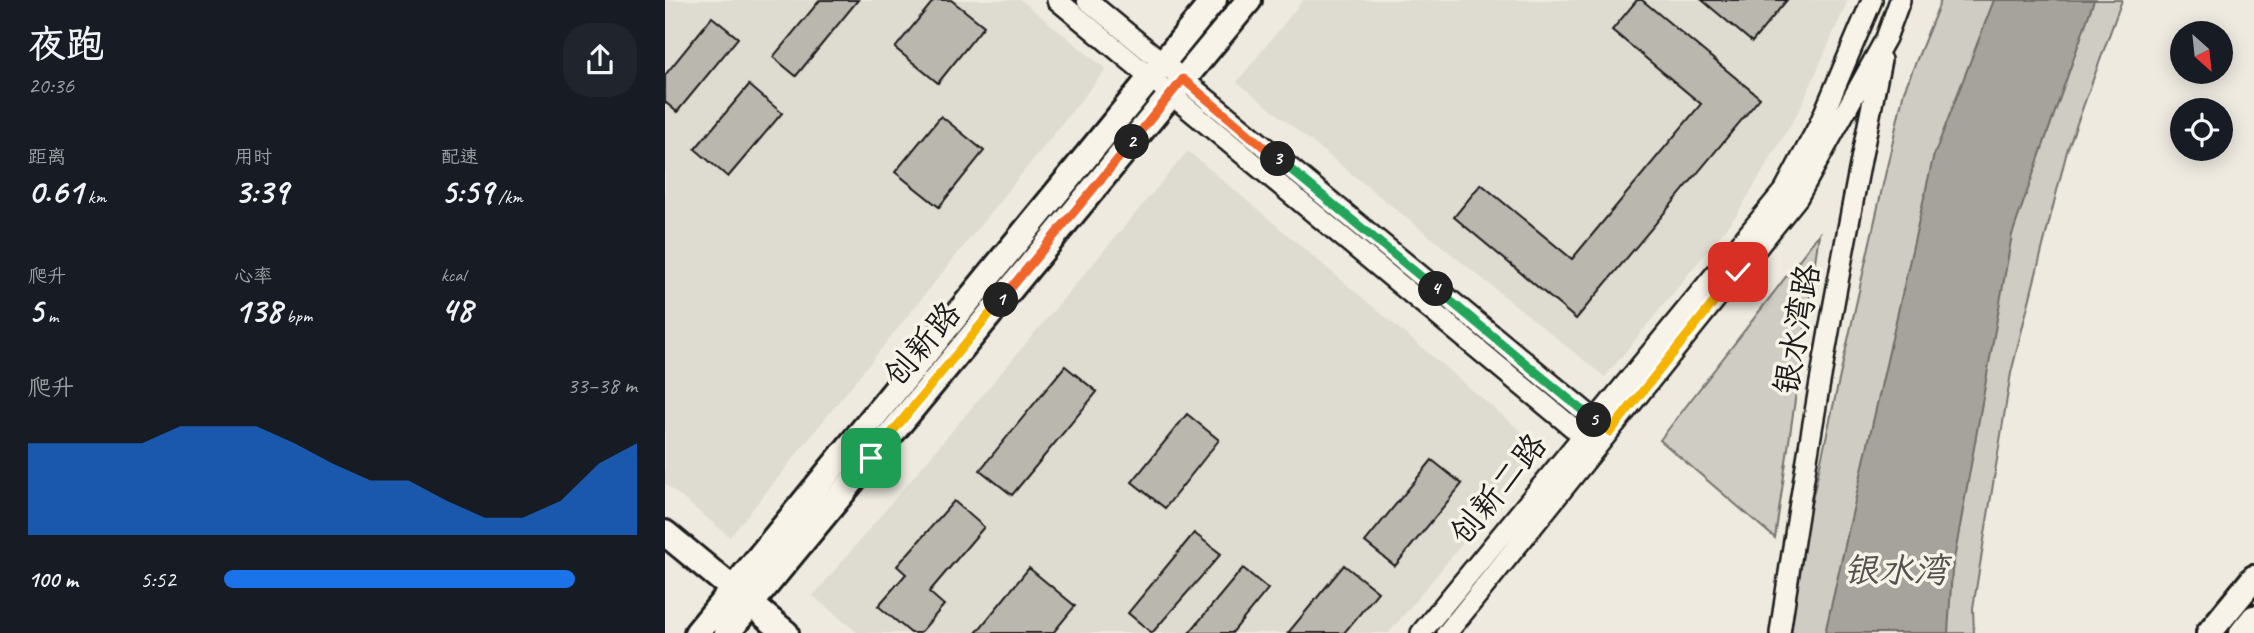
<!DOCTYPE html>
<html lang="zh">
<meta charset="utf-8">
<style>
body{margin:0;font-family:Caveat,"LXGW WenKai TC",sans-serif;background:#20242c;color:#f1f3f6;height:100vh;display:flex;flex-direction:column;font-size:26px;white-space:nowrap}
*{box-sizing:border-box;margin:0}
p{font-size:23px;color:#9ea1a6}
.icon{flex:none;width:38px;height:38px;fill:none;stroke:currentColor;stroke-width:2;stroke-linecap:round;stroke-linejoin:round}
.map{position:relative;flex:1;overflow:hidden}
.side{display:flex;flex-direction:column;background:#171b24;width:665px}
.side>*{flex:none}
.needle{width:46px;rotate:153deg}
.controls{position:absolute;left:1505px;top:21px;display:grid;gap:14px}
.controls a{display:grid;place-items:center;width:63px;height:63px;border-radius:50%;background:#171b24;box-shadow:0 4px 18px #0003;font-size:35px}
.pin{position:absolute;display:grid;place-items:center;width:60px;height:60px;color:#fff;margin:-30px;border-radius:14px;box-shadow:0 4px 10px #0006}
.km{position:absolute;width:35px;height:35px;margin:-18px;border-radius:50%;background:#222;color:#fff;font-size:19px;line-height:35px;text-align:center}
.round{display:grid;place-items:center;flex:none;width:74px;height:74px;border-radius:28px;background:#20242c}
.summary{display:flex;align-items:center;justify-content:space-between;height:119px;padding:0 28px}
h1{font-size:38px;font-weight:800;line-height:52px}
.figures{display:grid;grid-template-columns:repeat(3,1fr);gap:10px;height:119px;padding:7px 28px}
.figures div{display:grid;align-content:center}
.figures b{font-size:35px;font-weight:800}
.figures small{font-size:19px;font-weight:400}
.figures p{font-size:19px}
.chart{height:196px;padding:14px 28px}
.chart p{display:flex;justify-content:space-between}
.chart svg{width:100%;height:126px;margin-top:7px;fill:#1a73e8;opacity:.7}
ul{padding:0 28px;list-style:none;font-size:23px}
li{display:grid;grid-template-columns:112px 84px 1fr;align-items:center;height:52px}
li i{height:18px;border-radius:9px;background:#1a73e8}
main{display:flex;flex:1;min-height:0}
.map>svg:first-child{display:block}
.built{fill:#dedbd1}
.green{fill:#cfccc3;stroke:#767470;stroke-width:2}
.water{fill:#a6a39d;stroke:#6f6d69;stroke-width:2}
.building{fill:#bab7af;stroke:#1c1c1c;stroke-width:2}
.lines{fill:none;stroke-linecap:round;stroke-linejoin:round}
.minor-casing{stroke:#1c1c1c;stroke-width:24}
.major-casing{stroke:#1c1c1c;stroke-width:30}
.minor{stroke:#f7f3e8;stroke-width:19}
.major{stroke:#f7f3e8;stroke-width:24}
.split-1-casing{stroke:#fff;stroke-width:14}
.split-2-casing{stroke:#fff;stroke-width:14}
.split-3-casing{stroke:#fff;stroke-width:14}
.split-4-casing{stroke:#fff;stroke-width:14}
.split-5-casing{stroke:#fff;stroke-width:14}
.split-6-casing{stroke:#fff;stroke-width:14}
.split-1{stroke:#f5b400;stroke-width:9}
.split-2{stroke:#f0652b;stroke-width:9}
.split-3{stroke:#f0652b;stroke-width:9}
.split-4{stroke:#22a559;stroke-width:9}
.split-5{stroke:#22a559;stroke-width:9}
.split-6{stroke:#f5b400;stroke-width:9}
.labels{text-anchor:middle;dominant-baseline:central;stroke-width:7;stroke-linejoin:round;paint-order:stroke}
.street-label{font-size:33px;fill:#1c1c1c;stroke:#f7f3e8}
.water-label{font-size:35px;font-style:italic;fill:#535250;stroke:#f7f3e8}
</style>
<main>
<section class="side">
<div class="summary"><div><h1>夜跑</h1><p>20:36</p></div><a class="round"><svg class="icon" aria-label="share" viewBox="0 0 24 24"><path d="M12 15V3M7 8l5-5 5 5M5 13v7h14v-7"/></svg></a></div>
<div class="figures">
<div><p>距离</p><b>0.61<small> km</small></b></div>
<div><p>用时</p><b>3:39</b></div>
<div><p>配速</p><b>5:59<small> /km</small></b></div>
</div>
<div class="figures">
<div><p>爬升</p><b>5<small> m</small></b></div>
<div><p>心率</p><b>138<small> bpm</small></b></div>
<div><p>kcal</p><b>48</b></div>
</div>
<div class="chart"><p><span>爬升</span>33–38 m</p>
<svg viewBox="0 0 160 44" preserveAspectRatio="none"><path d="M0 44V12L10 12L20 12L30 12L40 6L50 6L60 6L70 12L80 19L90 25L100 25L110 32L120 38L130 38L140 32L150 19L160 12V44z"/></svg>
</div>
<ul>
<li><b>100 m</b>5:52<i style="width:85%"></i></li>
</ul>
</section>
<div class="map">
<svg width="1589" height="633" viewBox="0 0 1589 633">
<rect width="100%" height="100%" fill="#eeeae0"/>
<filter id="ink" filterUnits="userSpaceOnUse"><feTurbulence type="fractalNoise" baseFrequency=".0143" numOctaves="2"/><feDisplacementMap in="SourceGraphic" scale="14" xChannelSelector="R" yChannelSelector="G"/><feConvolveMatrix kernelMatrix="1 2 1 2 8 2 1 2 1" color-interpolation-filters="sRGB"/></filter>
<g filter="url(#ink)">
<path class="built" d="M0 0H356L441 69 65 537 0 484Z
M638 0H1183L1136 107 1073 213 940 377 572 82Z
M523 151 876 448 724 633H193L148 596Z"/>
<path class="green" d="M1276 0H1457L1402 151 1346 373 1308 608 1309 633H1125L1123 607 1239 91Z
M1154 234 1110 538 995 440Z"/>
<path class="water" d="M1329 0H1429L1347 235 1287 571 1283 633H1160L1268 158Z"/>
<path class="building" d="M155 0H193L131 76 108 57Z
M269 0H286L319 26 273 83 230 48Z
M972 0H977L1095 98 911 319 789 217 816 184 907 259 1036 104 947 30Z
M1037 0H1122L1087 42Z
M47 17 73 38 12 112 0 102V75Z
M84 85 117 113 63 177 30 149Z
M276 116 319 151 274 207 230 172Z
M400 366 432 392 347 495 315 470Z
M522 414 554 440 500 508 467 482Z
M767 460 797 484 730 566 700 542Z
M289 501 319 527 264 592 279 605 255 633H246L213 606 241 574 232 566Z
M529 533 556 554 487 633 463 613Z
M679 565 713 592 679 633H623Z
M364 568 410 606 388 633H311Z
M578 568 603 589 567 633H524Z"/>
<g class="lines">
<g class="minor-casing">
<path id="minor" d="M392 0 925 442
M422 0 939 427
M756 633 1120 189 1154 125 1207 0
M782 633 1133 197 1221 38 1235 0
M1115 633C1143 441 1177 250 1216 60"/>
</g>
<g class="major-casing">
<path id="major" d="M0 533 121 633
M32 633 549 0
M62 633 584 0
M1544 633 1589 578
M1577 633 1589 618"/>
</g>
<use href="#minor" class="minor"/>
<use href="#major" class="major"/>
</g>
</g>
<g class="lines" filter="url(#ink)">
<g class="split-1-casing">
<path id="split-1" d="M206 458 336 300"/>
</g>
<g class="split-2-casing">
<path id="split-2" d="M336 300 467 142"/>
</g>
<g class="split-3-casing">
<path id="split-3" d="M467 142 518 79 613 159"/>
</g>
<g class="split-4-casing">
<path id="split-4" d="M613 159 771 289"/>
</g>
<g class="split-5-casing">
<path id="split-5" d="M771 289 929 420"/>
</g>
<g class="split-6-casing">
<path id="split-6" d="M929 420 945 432 1073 272"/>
</g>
<use href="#split-1" class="split-1"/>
<use href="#split-2" class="split-2"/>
<use href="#split-3" class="split-3"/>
<use href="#split-4" class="split-4"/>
<use href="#split-5" class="split-5"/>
<use href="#split-6" class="split-6"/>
</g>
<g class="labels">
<g class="street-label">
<text transform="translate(1132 329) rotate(-80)">银水湾路</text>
<text transform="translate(257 344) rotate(-50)">创新路</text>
<text transform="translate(833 489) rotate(-51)">创新二路</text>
</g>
<g class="water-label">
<text x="1231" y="570">银水湾</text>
</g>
</g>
</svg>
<div class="controls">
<a><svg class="needle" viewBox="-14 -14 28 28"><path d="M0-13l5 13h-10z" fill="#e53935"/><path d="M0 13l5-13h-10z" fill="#9ea1a6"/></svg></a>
<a><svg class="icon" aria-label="locate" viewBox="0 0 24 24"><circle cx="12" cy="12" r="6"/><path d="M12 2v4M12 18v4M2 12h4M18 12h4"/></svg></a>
</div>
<div class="pin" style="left:206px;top:458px;background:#1e9e55"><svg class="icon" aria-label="arrive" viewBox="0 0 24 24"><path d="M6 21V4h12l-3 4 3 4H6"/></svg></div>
<div class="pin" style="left:1073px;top:272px;background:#d93025"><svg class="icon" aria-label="check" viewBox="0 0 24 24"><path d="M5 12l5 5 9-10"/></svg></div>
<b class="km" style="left:336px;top:300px">1</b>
<b class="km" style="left:467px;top:142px">2</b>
<b class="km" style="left:613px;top:159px">3</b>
<b class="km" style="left:771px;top:289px">4</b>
<b class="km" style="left:929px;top:420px">5</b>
</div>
</main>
